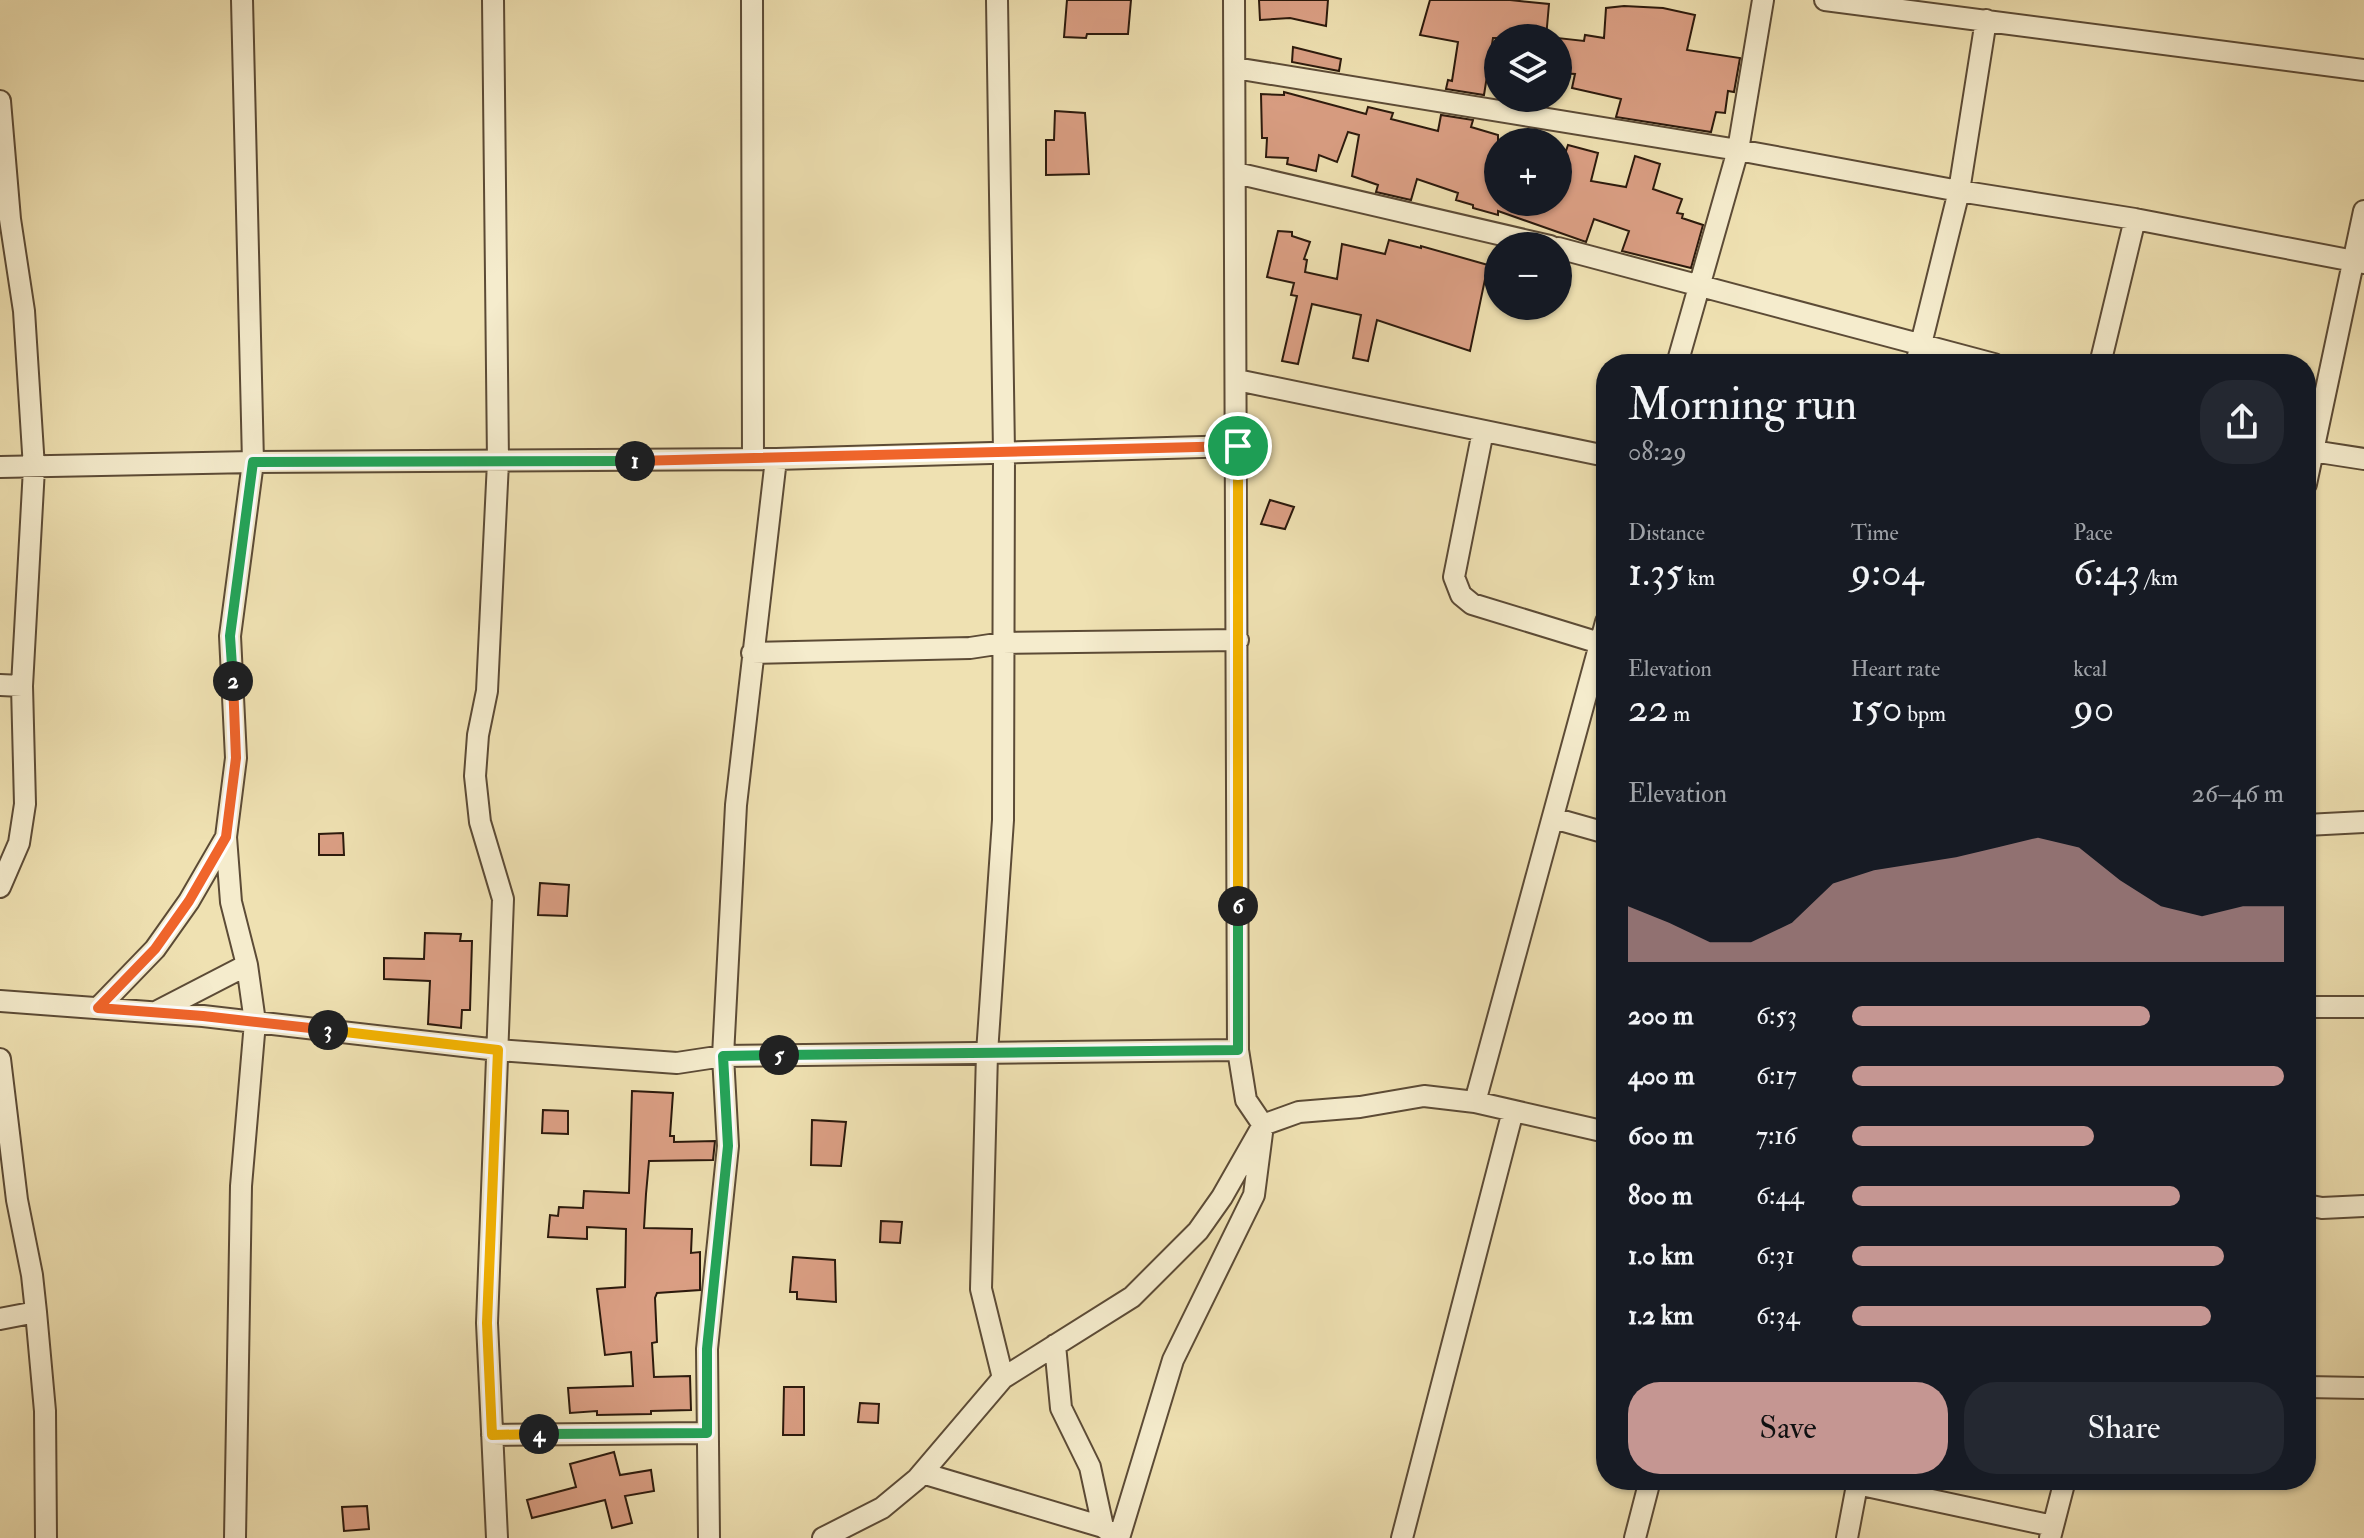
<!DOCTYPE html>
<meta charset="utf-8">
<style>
body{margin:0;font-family:"IM FELL Double Pica",serif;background:#242831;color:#f1f3f6;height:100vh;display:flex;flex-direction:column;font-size:30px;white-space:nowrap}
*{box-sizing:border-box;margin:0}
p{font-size:26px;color:#9ea1a6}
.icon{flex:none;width:44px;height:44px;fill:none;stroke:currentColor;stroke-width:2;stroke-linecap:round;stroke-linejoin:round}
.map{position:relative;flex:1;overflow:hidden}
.sheet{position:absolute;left:1596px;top:354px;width:720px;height:1136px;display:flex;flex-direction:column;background:#171b24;border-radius:32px;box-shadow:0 2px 6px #0004}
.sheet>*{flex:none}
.fabs{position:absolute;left:1484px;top:24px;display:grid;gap:16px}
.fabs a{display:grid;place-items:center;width:88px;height:88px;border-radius:50%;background:#171b24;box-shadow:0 2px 6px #0004;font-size:40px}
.pin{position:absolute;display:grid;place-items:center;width:68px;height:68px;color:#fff;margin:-34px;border:4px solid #fff;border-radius:50%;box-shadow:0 2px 8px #0007}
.km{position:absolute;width:40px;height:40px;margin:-20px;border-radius:50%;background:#222;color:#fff;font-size:22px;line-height:40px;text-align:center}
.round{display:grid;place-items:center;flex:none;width:84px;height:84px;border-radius:32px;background:#242831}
.summary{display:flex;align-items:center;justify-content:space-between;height:136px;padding:0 32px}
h1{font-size:44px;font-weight:600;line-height:60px}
.stats{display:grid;grid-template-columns:repeat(3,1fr);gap:12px;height:136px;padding:8px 32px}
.stats div{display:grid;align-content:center}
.stats b{font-size:40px;font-weight:600}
.stats small{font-size:22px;font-weight:400}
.stats p{font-size:22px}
.chart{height:224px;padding:16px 32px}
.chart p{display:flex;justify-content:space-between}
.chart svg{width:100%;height:144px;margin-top:8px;fill:#c59692;opacity:.7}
.button{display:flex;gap:16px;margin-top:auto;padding:16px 32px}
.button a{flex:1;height:92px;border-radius:32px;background:#c59692;color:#111;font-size:32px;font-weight:600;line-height:92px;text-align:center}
.button a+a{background:#242831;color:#f1f3f6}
ul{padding:0 32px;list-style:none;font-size:26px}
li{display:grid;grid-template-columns:128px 96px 1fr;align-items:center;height:60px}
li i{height:20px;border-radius:10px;background:#c59692}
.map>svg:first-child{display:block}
.building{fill:#db9f84;stroke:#2b190c;stroke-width:2}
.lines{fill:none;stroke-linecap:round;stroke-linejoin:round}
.street-casing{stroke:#5c4b36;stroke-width:24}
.street{stroke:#f5eccd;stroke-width:20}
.split-1-casing{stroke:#fff;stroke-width:16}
.split-2-casing{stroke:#fff;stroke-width:16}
.split-3-casing{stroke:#fff;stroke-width:16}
.split-4-casing{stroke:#fff;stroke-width:16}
.split-5-casing{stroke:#fff;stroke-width:16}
.split-6-casing{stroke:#fff;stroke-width:16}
.split-7-casing{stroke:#fff;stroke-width:16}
.split-1{stroke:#f0652b;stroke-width:10}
.split-2{stroke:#22a559;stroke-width:10}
.split-3{stroke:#f0652b;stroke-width:10}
.split-4{stroke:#f5b400;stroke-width:10}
.split-5{stroke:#22a559;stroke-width:10}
.split-6{stroke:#22a559;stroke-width:10}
.split-7{stroke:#f5b400;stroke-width:10}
</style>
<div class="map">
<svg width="2364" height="1538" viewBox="0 0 2364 1538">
<rect width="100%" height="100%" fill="#efe1b2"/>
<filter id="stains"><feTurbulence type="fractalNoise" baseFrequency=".0025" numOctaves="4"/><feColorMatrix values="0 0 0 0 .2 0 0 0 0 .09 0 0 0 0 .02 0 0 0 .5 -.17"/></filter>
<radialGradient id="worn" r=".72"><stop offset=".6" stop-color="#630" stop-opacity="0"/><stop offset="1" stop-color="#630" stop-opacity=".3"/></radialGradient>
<path class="building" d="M1067 0H1131L1128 34H1087L1086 38 1064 37Z
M1259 0H1328L1326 26 1290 18 1260 20Z
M1430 0H1510L1549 4 1546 38H1493L1484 95 1446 89 1448 80 1452 81 1458 42 1420 35Z
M1624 6 1663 8 1695 15 1687 50 1740 58 1734 92 1728 91 1725 113 1716 112 1711 132 1616 117 1621 99 1572 88 1575 74 1558 73V38L1584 41 1585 35 1604 38 1606 8Z
M1293 47 1341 59 1339 71 1292 62Z
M1284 92 1366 114 1368 107 1393 113 1391 119 1438 131 1441 115 1473 120 1471 127 1498 135V202H1558V148L1566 151 1568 145 1598 153 1591 181 1626 187 1635 156 1660 164 1653 189 1682 199 1677 213 1683 214 1682 218 1703 225 1691 268 1622 251 1629 231 1594 219 1586 242 1498 211V215L1473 208V205L1456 200 1458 193 1417 179 1411 200 1376 192 1378 185 1352 176 1359 135 1348 132 1337 162 1319 155 1316 171 1287 164 1288 158 1266 157 1267 138H1262L1261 94 1284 95Z
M1055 111 1085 113 1089 174 1046 175V140H1054Z
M1278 231 1292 232V236L1310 242 1304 259 1307 260 1305 272 1337 279 1342 244 1385 254 1389 240 1421 248V246L1488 265 1470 351 1377 320 1368 361 1353 358 1361 315 1312 304 1298 364 1282 361 1297 296 1291 295 1294 283 1267 277Z
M1270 500 1294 507 1285 529 1261 524Z
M343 833 344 855H319V834Z
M540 883 569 885 567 916 538 915Z
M425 933 461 934 460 941H472L470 1010H462L461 1028 428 1024 430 981 384 979V958L424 959Z
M632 1091 673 1093 670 1136H674V1142L715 1141 713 1160 649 1161 646 1194 644 1228 692 1229 691 1253 700 1252V1290L657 1293 655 1298 657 1342 652 1343 654 1377 690 1376 691 1410 651 1411V1414L597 1415V1411L570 1413 568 1388 633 1386 631 1352 605 1355 597 1289 625 1287 626 1229 587 1227V1239L548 1237 550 1215 558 1216 559 1207 583 1208 584 1191 629 1193Z
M543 1110 568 1111V1134L542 1133Z
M812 1120 846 1122 841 1166 811 1165Z
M881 1221 902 1222 900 1243 880 1242Z
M793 1257 835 1260 836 1302 797 1299V1292H790Z
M784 1387H804V1435H783Z
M860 1403 879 1404 878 1423 858 1422Z
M614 1452 620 1475 651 1470 654 1491 625 1496 632 1523 612 1528 605 1500 532 1518 527 1500 576 1487 570 1464Z
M367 1506 369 1529 344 1531 342 1507Z"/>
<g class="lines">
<g class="street-casing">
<path id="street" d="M493 0 498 462 487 691 478 735 475 776 480 822 503 899 487 1323 497 1538
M752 0 753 459
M997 0 1004 452 1003 820 987 1053 981 1289 1003 1378
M1825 0 2364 70
M1235 68 1738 150 1959 191 2135 219 2364 263
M0 101 10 219 24 311 34 468 22 686 25 804 19 843 0 887
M1236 173 1550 246
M1558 248 1994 364
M1677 364 1738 150 1763 0
M1916 364 1959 191 1986 20
M2100 364 2135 219
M1237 380 1606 456
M1483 431 1454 577 1461 595 1472 604 1606 645
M2306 450 2364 459
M0 467 253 462 776 459 1238 446
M2306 484 2364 211
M752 653 970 648 1003 643 1238 640
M0 685 22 686
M1553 818 1606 833
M2306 825 2364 822
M0 1001 203 1016 498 1050 677 1063 723 1056 1238 1050
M2306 1007H2364
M98 1008 155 949 189 901 226 837
M158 1011 247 965
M0 1059 17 1200 32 1275 36 1312 45 1411 46 1538
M1475 1102 1606 622
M2306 1205 2322 1208 2364 1206
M0 1319 36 1312
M1055 1345 1061 1408 1090 1467 1103 1527
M2306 1387 2364 1388
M492 1435 707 1433
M922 1473 1103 1527 1118 1538
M1857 1484 2053 1526
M235 1538 241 1186 255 1022 247 965 231 902 226 837 236 758 230 636 253 462 242 0
M709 1538 707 1349 728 1146 723 1056 736 805 776 459
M823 1538 882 1508 917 1479 1003 1378 1132 1297 1198 1231 1222 1197 1263 1125 1299 1112 1360 1107 1424 1096 1475 1102 1606 1132
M1119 1538 1173 1360 1254 1195 1263 1125 1246 1100 1238 1050 1234 0
M1402 1538 1513 1111
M1635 1538 1650 1480
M1847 1538 1858 1480
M2050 1538 2065 1480"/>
</g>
<use href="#street" class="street"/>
</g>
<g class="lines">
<g class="split-1-casing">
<path id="split-1" d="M635 461 1238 446"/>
</g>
<g class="split-2-casing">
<path id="split-2" d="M233 681 230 636 253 462 635 461"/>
</g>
<g class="split-3-casing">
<path id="split-3" d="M233 681 236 758 226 837 189 901 155 949 98 1008 203 1016 328 1030"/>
</g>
<g class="split-4-casing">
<path id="split-4" d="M328 1030 498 1050 487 1323 492 1435 539 1434"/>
</g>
<g class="split-5-casing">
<path id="split-5" d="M539 1434 707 1433V1349L728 1146 723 1056 779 1055"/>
</g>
<g class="split-6-casing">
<path id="split-6" d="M779 1055 1238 1050V906"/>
</g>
<g class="split-7-casing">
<path id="split-7" d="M1238 446V906"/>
</g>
<use href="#split-1" class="split-1"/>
<use href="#split-2" class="split-2"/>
<use href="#split-3" class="split-3"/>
<use href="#split-4" class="split-4"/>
<use href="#split-5" class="split-5"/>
<use href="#split-6" class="split-6"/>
<use href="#split-7" class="split-7"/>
</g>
<rect width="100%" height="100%" filter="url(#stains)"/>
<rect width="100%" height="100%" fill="url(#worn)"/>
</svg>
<div class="fabs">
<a><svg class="icon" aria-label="layers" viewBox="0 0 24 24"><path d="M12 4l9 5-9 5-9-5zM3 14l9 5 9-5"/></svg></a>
<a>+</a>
<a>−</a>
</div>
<div class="pin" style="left:1238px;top:446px;background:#1e9e55"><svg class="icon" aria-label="arrive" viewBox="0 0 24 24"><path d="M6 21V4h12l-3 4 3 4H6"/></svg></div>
<b class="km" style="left:635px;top:461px">1</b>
<b class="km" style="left:233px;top:681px">2</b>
<b class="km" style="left:328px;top:1030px">3</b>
<b class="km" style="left:539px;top:1434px">4</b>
<b class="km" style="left:779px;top:1055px">5</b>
<b class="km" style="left:1238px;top:906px">6</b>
<section class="sheet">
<div class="summary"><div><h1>Morning run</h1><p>08:29</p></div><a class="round"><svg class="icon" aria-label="share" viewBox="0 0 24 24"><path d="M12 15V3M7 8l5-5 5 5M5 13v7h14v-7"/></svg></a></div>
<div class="stats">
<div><p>Distance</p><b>1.35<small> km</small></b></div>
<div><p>Time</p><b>9:04</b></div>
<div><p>Pace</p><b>6:43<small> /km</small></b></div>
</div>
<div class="stats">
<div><p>Elevation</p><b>22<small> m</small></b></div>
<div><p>Heart rate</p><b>150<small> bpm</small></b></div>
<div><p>kcal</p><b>90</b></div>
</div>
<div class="chart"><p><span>Elevation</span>26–46 m</p>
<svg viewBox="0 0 160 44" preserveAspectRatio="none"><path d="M0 44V27L10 32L20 38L30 38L40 32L50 20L60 16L70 14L80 12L90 9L100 6L110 9L120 19L130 27L140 30L150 27L160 27V44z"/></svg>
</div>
<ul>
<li><b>200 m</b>6:53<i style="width:69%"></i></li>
<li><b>400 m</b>6:17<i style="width:100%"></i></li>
<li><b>600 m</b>7:16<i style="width:56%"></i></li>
<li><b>800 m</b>6:44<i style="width:76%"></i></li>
<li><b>1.0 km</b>6:31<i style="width:86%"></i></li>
<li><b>1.2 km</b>6:34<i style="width:83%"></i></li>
</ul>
<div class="button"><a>Save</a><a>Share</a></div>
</section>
</div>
